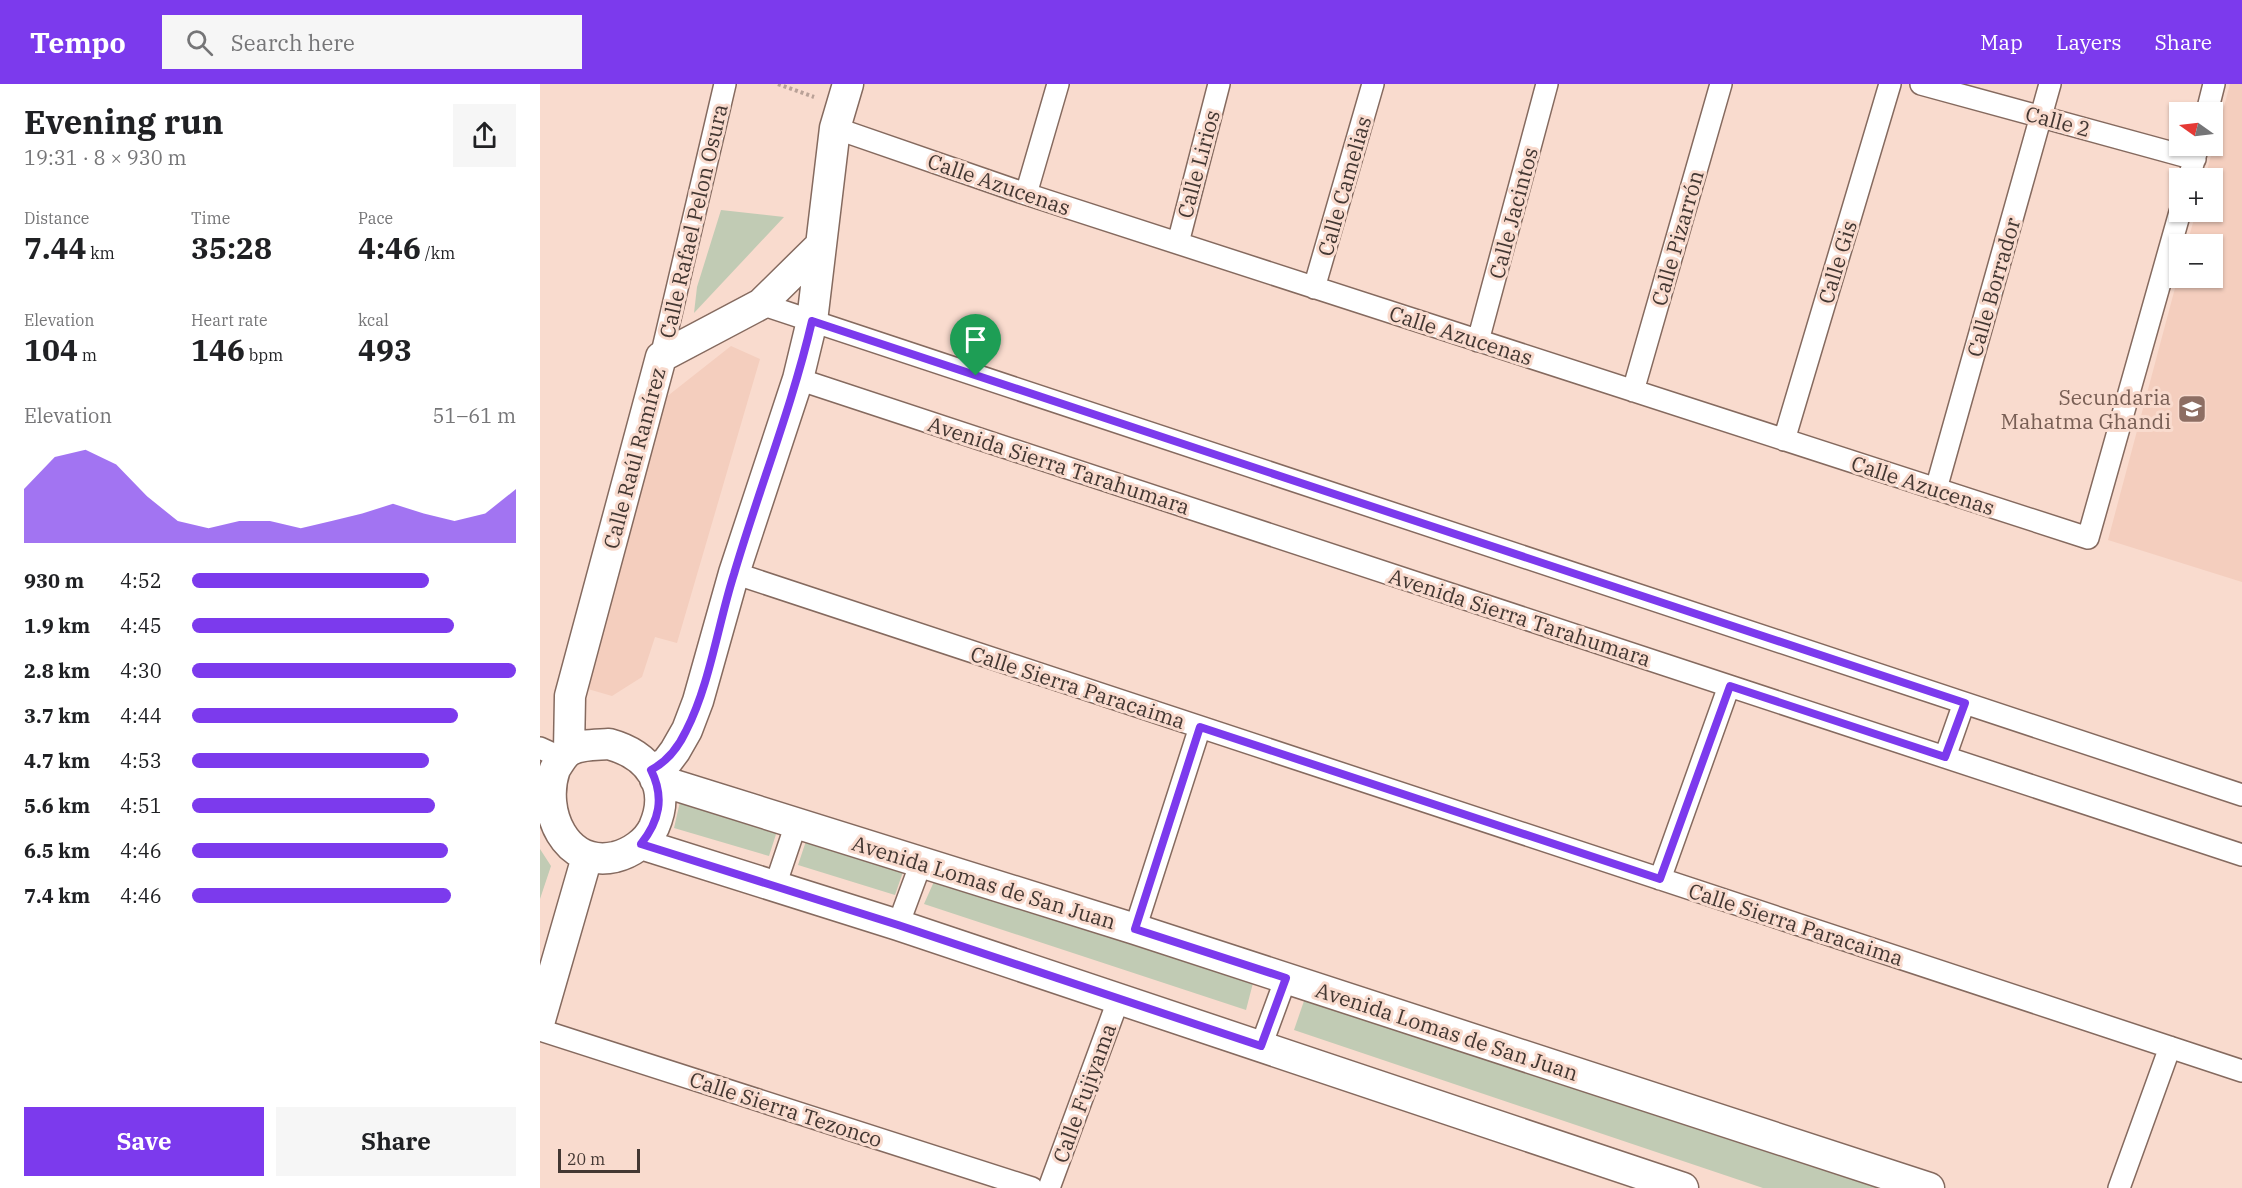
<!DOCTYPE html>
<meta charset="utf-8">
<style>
body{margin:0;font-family:"IBM Plex Serif",serif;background:#f6f6f6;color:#202124;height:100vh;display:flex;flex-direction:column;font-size:22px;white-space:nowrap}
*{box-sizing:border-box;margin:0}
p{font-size:20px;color:#757577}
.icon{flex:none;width:33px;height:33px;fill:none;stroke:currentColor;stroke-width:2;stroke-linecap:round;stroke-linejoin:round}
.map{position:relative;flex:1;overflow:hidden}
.details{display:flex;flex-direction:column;background:#fff;width:540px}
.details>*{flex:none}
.needle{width:39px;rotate:284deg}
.buttons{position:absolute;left:1629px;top:18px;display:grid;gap:12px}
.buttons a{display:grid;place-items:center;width:54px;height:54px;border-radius:0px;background:#fff;box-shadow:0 2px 4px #0004;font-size:30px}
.scale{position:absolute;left:18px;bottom:15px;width:82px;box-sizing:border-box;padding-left:6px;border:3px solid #433732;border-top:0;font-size:16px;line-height:21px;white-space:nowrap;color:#433732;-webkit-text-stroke:4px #f9dbce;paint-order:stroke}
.pin{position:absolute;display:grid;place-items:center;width:51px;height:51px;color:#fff;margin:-62px -26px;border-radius:50% 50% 50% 0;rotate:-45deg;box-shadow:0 0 6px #0007}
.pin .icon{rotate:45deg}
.round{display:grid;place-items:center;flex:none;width:63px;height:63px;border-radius:0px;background:#f6f6f6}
.overview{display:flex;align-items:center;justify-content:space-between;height:102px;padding:0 24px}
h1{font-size:33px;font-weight:800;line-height:45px}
.metrics{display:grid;grid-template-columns:repeat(3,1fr);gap:9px;height:102px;padding:6px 24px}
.metrics div{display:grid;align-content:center}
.metrics b{font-size:30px;font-weight:800}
.metrics small{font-size:16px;font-weight:400}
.metrics p{font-size:16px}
.chart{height:168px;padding:12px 24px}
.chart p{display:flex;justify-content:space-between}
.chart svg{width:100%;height:108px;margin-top:6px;fill:#7c3aed;opacity:.7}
.cta{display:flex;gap:12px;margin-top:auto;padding:12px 24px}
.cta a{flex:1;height:69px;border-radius:0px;background:#7c3aed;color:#fff;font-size:24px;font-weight:800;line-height:69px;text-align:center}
.cta a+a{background:#f6f6f6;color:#202124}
ul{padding:0 24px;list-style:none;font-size:20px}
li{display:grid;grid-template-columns:96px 72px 1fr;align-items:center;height:45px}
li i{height:15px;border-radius:8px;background:#7c3aed}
header{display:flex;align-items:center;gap:36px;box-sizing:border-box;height:84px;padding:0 30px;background:#7c3aed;color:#fff}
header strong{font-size:28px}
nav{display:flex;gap:33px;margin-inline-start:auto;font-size:21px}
.search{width:420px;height:54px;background:#f6f6f6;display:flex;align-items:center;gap:15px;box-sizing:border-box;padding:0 21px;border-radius:0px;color:#757577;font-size:22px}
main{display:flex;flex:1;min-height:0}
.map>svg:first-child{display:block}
.built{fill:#f4cebe}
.green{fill:#c1cbb4}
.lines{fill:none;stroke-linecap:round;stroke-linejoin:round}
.street-casing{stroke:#856a5f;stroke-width:24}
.secondary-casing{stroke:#856a5f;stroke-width:33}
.path{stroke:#b9a197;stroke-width:4;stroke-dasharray:3 3;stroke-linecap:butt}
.street{stroke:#fff;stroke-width:21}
.secondary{stroke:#fff;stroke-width:30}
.route-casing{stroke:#fff;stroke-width:12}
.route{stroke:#7c3aed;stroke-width:8}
.labels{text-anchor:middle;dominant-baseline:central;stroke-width:6;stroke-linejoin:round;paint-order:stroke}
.street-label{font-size:21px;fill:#433732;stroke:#f9dbce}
.education-label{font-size:21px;fill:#785e54;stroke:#f9dbce;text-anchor:end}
</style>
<header>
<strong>Tempo</strong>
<div class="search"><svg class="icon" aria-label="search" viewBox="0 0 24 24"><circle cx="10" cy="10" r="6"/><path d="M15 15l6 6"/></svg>Search here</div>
<nav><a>Map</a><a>Layers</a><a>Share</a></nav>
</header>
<main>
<section class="details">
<div class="overview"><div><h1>Evening run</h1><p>19:31 · 8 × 930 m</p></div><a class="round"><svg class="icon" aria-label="share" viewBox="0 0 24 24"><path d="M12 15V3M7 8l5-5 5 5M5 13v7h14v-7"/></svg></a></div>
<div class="metrics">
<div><p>Distance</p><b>7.44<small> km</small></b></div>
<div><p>Time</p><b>35:28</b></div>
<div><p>Pace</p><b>4:46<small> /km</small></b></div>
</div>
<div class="metrics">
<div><p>Elevation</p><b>104<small> m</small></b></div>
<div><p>Heart rate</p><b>146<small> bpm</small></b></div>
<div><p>kcal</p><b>493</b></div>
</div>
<div class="chart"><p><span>Elevation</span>51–61 m</p>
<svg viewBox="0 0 160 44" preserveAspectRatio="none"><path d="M0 44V22L10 9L20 6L30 12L40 25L50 35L60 38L70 35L80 35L90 38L100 35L110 32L120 28L130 32L140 35L150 32L160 22V44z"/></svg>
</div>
<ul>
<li><b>930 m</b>4:52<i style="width:73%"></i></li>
<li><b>1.9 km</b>4:45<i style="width:81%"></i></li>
<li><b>2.8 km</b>4:30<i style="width:100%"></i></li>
<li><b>3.7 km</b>4:44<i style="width:82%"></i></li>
<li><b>4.7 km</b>4:53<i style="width:73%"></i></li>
<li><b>5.6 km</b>4:51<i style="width:75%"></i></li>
<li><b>6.5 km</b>4:46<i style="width:79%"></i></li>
<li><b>7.4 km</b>4:46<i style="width:80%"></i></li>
</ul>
<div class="cta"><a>Save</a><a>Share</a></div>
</section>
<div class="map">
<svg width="1702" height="1104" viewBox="0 0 1702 1104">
<rect width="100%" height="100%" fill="#f9dbce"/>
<path class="built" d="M1690 0H1702V498L1568 456 1639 189 1640 194H1672V160H1647L1656 128H1672V94H1665Z
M191 262 220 275 137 559 115 553 102 593 72 612 41 603 125 314Z"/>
<path class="green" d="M181 126 244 133 154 229 157 203Z
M142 709 239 741 229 772 134 744Z
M268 751 365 782 355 811 258 781Z
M0 765 11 782 0 815Z
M396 793 713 899 706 926 384 820Z
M765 914 1339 1104H1223L754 946Z"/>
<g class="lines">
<g class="street-casing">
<path id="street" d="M1381 0 1655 75
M1667 28 1674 0
M295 44 486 110 1548 454 1640 128
M1649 94 1658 62
M486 110 518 0
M638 159 679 0
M774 204 833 0
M221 220 1702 711
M938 257 1007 0
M121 273 185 0
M258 295 1702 771
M1093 307 1181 0
M1244 356 1350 0
M1396 405 1510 0
M194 489 1702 987
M0 664 22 674
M1405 673 1424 619
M1120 795 1189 602
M235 802 256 740
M358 841 381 779
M595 845 660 643
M0 946 492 1104
M721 962 746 894
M509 1104 579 914
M1579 1104 1630 963"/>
</g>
<g class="secondary-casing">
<path id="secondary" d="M69 660C109 671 132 702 114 743 107 758 91 769 75 773 26 784 0 728 15 685 19 679 23 671 29 667 40 660 56 661 69 660Z
M29 667 30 612 121 273 221 220 280 162
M111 686 126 679 135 667 147 646 158 617 194 489 258 295 272 237 295 44 308 0
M115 695 595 845 1389 1104
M101 760 358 841 1143 1104
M0 936 47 773"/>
</g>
<path class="path" d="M238 0 274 13"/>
<use href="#street" class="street"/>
<use href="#secondary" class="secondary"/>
</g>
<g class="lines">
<g class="route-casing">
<path id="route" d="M272 237 1425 619 1405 673 1190 602 1120 795 660 643 595 845 746 894 721 962 358 841 101 760C119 737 125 714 111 686 128 677 138 664 146 647 170 600 178 540 194 490 219 405 252 323 272 237Z"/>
</g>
<use href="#route" class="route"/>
</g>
<defs>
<g id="school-square" transform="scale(1.5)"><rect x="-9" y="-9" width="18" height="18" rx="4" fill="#8d6e63" stroke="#f9dbce"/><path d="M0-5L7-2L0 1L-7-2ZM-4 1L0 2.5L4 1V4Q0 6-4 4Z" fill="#fff"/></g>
</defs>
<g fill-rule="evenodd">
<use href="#school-square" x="1652" y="325"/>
</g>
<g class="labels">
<g class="street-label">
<text transform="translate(1518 37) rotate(15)">Calle 2</text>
<text transform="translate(658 80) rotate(-75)">Calle Lirios</text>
<text transform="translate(459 100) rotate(19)">Calle Azucenas</text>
<text transform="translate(804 102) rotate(-74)">Calle Camelias</text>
<text transform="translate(973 129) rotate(-75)">Calle Jacintos</text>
<text transform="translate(153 137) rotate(-77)">Calle Rafael Pelon Osura</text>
<text transform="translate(1137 154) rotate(-74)">Calle Pizarrón</text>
<text transform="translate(1297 178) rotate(-73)">Calle Gis</text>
<text transform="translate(1453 203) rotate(-74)">Calle Borrador</text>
<text transform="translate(921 251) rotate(18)">Calle Azucenas</text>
<text transform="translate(94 374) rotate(-75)">Calle Raúl Ramírez</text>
<text transform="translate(519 381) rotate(18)">Avenida Sierra Tarahumara</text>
<text transform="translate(1383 401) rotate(18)">Calle Azucenas</text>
<text transform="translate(980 533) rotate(18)">Avenida Sierra Tarahumara</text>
<text transform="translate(538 603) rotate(18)">Calle Sierra Paracaima</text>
<text transform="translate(444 798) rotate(17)">Avenida Lomas de San Juan</text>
<text transform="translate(1256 840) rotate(18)">Calle Sierra Paracaima</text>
<text transform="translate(907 947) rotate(18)">Avenida Lomas de San Juan</text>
<text transform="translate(544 1009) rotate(-70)">Calle Fujiyama</text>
<text transform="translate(246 1025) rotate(18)">Calle Sierra Tezonco</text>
</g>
<g class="education-label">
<text x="1631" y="313">Secundaria<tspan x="1631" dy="24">Mahatma Ghandi</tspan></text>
</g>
</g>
</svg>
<div class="buttons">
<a><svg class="needle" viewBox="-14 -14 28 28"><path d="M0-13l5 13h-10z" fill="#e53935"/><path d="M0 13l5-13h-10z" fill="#757577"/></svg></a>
<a>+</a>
<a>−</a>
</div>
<div class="scale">20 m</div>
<div class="pin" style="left:436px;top:292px;background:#1e9e55"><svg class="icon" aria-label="arrive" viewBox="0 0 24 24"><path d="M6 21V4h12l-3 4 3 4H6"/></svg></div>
</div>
</main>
